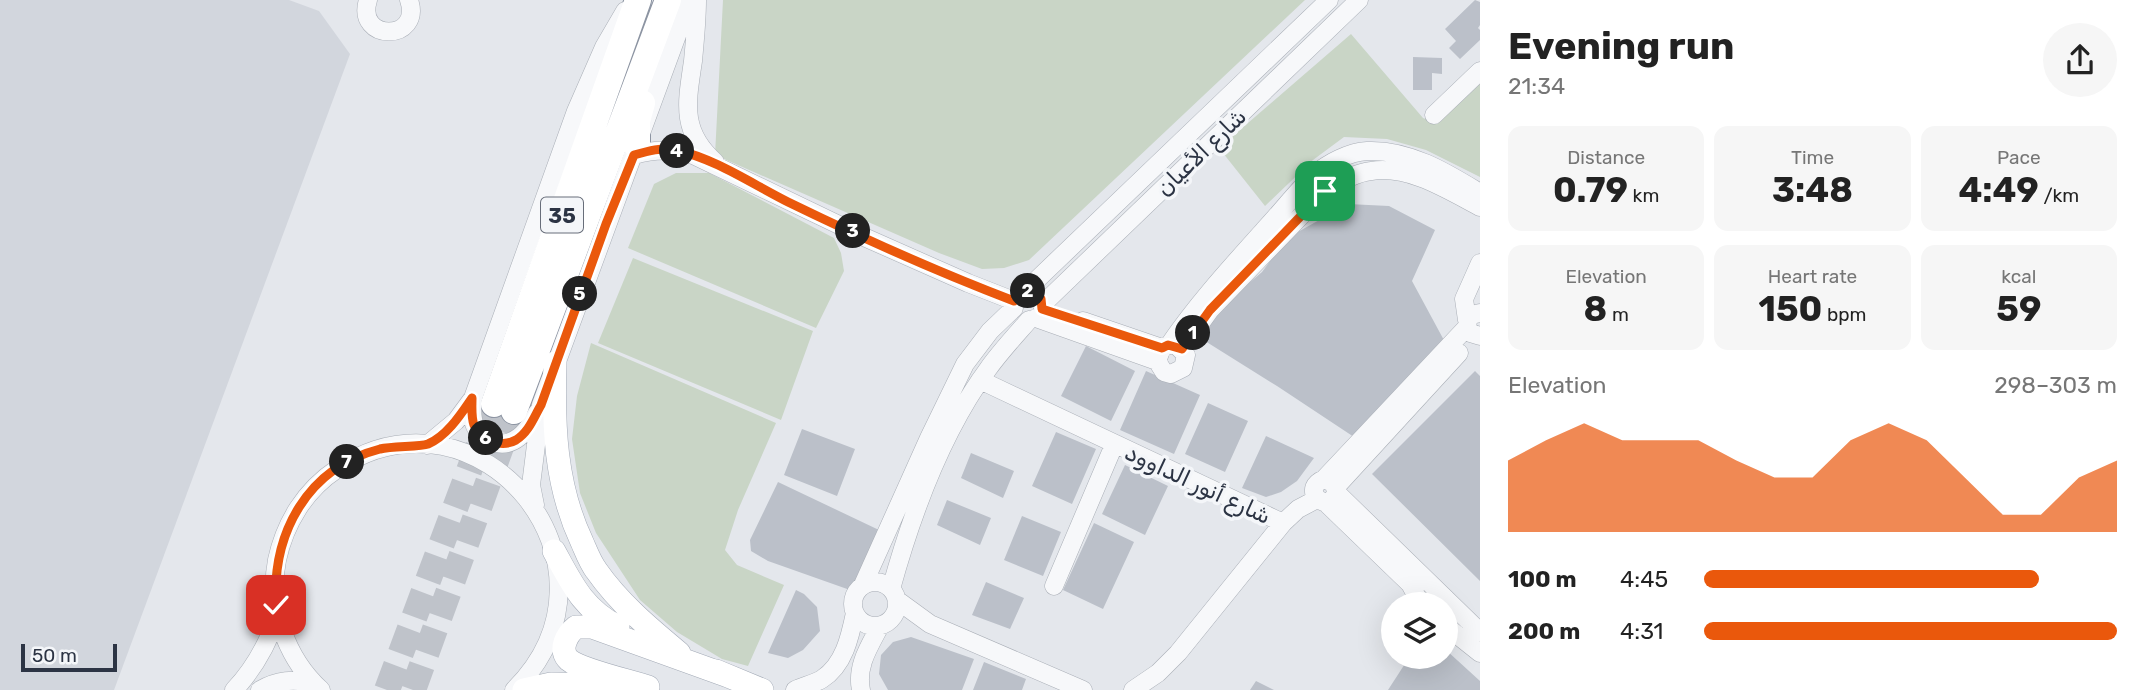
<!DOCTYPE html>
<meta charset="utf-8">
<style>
body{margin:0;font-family:Rubik,Cairo,sans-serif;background:#f6f6f6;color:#222;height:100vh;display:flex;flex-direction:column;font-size:26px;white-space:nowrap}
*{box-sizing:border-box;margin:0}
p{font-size:23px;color:#767676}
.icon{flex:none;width:38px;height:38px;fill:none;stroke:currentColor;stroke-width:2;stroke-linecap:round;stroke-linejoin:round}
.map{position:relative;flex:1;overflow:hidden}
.side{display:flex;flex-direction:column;background:#fff;width:665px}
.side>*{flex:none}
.tools{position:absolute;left:1381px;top:592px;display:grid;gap:14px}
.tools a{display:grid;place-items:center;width:77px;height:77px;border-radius:50%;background:#fff;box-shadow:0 7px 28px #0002;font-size:35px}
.scale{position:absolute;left:21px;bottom:18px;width:96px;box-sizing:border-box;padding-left:7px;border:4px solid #2c3444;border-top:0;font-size:19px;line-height:24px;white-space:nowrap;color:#2c3444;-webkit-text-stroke:5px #f4f6f9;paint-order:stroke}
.pin{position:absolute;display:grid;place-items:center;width:60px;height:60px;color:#fff;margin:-30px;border-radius:14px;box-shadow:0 4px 10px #0006}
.km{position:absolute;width:35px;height:35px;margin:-18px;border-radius:50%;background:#222;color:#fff;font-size:19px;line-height:35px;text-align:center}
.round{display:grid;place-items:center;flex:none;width:74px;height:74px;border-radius:37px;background:#f6f6f6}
.head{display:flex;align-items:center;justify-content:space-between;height:119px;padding:0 28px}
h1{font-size:38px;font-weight:700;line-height:52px}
.metrics{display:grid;grid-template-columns:repeat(3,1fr);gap:10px;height:119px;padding:7px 28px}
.metrics div{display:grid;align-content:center;border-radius:14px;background:#f6f6f6;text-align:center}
.metrics b{font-size:35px;font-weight:700}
.metrics small{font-size:19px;font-weight:400}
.metrics p{font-size:19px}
.chart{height:196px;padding:14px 28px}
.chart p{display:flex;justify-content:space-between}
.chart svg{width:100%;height:126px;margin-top:7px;fill:#ea580c;opacity:.7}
ul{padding:0 28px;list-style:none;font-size:23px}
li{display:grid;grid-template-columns:112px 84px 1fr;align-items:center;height:52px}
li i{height:18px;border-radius:9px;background:#ea580c}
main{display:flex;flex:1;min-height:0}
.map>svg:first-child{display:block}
.built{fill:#d2d6dd}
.green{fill:#c9d5c6}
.building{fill:#bbc0c9}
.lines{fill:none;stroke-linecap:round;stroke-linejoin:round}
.highway-tunnel{stroke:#bfc3ca;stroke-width:26;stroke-dasharray:26 13;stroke-linecap:butt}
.minor-casing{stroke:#a9aeb6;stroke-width:19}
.major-casing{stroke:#a4abb7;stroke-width:24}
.highway-casing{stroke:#8c94a2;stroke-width:28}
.minor{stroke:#f7f8fa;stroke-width:18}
.major{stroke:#fff;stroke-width:23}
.highway{stroke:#fff;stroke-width:26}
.route-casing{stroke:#fff;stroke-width:14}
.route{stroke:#ea580c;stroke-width:9}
.labels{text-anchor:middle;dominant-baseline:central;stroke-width:7;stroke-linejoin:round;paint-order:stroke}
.shield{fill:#f4f6f9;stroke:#686e7a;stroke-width:2}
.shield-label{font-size:21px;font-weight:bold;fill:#2c3444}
.street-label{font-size:23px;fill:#2c3444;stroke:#f4f6f9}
</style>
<main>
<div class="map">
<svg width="1480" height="690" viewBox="0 0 1480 690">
<rect width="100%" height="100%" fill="#e4e7ec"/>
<path class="built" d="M0 0H289L319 11 350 54 114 690H0Z"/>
<path class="green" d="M723 0H1305L1029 260 1004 268 982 269 939 253 715 155Z
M1351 34 1423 118 1437 124 1480 84V177L1426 150 1387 139 1344 137 1313 160 1265 206 1219 148Z
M676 173H709L834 238 841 253 844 271 816 328 628 248 654 184Z
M633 258 813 331 781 420 598 343Z
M591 343 776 423 738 510 725 550 737 565 784 585 748 666 722 659 677 632 640 600 596 533 580 493 572 439 577 396Z"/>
<path class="building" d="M1475 0 1480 2V25L1478 28 1480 30V40L1460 59 1449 48 1456 41 1445 29Z
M1413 57 1442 58V74L1432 73V90H1413Z
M1348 204 1389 206 1435 230 1412 281 1446 344 1354 437 1277 386 1197 336 1242 289 1262 272 1287 238Z
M1086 346 1135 371 1111 421 1061 396Z
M1146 371 1200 395 1174 454 1120 430Z
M1475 371 1480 376V581L1372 474Z
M1208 403 1248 421 1225 472 1185 454Z
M802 429 855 449 837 496 784 475Z
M1056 432 1096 449 1072 504 1032 486Z
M1266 436 1314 458 1297 481 1281 492 1266 497 1242 488Z
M971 453 1014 471 1003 498 961 478Z
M1125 465 1168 486 1145 535 1102 514Z
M778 482 879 530 882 537 850 590 768 561 751 551 750 540Z
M947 500 991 518 980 545 937 525Z
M1022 516 1061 532 1043 576 1004 560Z
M1094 523 1134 542 1103 609 1063 590Z
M986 582 1024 598 1010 629 972 615Z
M796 590 804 594 817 607 820 631 803 650 788 658 768 653Z
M911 637 974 659 962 690H888L879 674 881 655 893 642Z
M1446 650 1480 681V690H1388L1410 656H1446Z
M984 662 1026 679 1022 690H973Z
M1256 681 1274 690H1250Z"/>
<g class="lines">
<path class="highway-tunnel" d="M387 690 494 404
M413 690 514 411"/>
<g class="minor-casing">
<path id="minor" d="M368 0C355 42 423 42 409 0
M697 0C697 20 695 40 693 61 687 102 680 131 715 162
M1434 115 1480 71
M634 155C656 149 671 149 693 155L864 237 968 283 1014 301
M1024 292 1329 0
M1042 305 1359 0
M1480 313 1471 315C1467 321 1466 325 1470 333L1480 336
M1036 318 1157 361
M1467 320 1464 299 1480 263
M1083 321 1162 348
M1169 345H1176L1186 355 1183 368 1171 374 1164 372 1157 361 1162 348 1169 345C1197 304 1230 268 1264 230 1281 212 1296 192 1314 175 1328 163 1349 152 1367 151 1408 149 1446 172 1480 193
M1182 349 1210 310 1325 191C1339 183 1354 173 1371 171 1409 165 1448 190 1480 207
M980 380 1283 523
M473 398C472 407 471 417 475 426 478 433 483 438 490 441 513 451 528 431 537 413
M427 445 456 421 473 398 576 111 604 47 625 11
M1324 479 1467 327
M1336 487 1459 353
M1337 493 1480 632
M1326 503 1331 501 1337 493 1333 483 1324 479C1314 483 1311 490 1317 499L1326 503 1410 584 1421 604
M535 505 531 485 541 405 690 0
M853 604a22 22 0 1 1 44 0a22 22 0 1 1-44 0Z
M863 585 929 438 965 364 990 331 1014 308
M1054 586 1114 445
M891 589C912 513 941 433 988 369 1000 352 1015 336 1029 320
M897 600 930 624 1083 690
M1446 626 1480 653
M234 690C255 668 268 643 278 615
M260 690C278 680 293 679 313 683
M321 690C286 658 268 607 277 560 285 523 305 490 337 469 480 374 638 566 514 690
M795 690C803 686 814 684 822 679 844 665 850 637 855 613
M861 690C856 666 869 647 880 626
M1133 690 1158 673 1178 653 1283 523 1298 509 1317 499"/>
</g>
<g class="major-casing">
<path id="major" d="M555 363C553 425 555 485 582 542 586 551 590 562 596 570 619 603 649 628 679 653
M554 551C572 584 583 609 618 627
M716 671 762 690
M648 687C630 681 581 670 569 660 558 650 567 634 576 627H592L728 676
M524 690 551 684 618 685"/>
</g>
<g class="highway-casing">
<path id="highway" d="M637 146V121L642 103
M494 404 638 0
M514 411 668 0"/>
</g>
<use href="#minor" class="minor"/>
<use href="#major" class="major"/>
<use href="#highway" class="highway"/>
</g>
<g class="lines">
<g class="route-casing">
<path id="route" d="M276 605C272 533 307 468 380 449 393 446 420 447 428 444 447 436 461 414 472 398 472 407 471 417 474 425 480 441 502 448 516 440 529 432 534 417 541 405L606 224 634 155C648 151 662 147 676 150 716 159 752 184 788 202 862 238 938 272 1014 301L1020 293 1033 292 1041 299 1042 309 1162 348 1168 345 1182 349 1210 310 1325 191"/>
</g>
<use href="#route" class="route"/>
</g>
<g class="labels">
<rect class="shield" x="541" y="197.5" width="42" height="35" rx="5"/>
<g class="shield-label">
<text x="562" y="215">35</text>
</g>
<g class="street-label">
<text transform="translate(1201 152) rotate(-44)">شارع الأعيان</text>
<text transform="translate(1198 484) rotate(25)">شارع أنور الداوود</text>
</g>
</g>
</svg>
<div class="tools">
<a><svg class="icon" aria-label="layers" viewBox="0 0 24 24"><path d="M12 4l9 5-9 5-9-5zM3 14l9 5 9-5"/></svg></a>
</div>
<div class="scale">50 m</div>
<div class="pin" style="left:1325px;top:191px;background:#1e9e55"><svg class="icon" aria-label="arrive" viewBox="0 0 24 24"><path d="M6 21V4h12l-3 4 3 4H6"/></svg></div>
<div class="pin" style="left:276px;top:605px;background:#d93025"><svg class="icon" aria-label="check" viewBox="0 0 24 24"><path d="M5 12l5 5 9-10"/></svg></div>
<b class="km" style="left:1193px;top:333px">1</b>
<b class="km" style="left:1028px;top:291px">2</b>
<b class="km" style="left:853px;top:231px">3</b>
<b class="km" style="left:677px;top:151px">4</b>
<b class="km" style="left:580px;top:294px">5</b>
<b class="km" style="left:486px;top:438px">6</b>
<b class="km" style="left:347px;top:462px">7</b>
</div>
<section class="side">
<div class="head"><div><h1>Evening run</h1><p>21:34</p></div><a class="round"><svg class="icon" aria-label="share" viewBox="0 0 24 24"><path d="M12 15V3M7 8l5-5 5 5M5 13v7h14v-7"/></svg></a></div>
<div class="metrics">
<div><p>Distance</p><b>0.79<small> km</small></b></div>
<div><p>Time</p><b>3:48</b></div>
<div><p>Pace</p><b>4:49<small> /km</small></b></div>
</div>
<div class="metrics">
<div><p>Elevation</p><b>8<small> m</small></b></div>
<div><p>Heart rate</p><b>150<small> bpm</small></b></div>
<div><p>kcal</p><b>59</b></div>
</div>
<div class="chart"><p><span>Elevation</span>298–303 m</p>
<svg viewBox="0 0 160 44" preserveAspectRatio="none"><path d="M0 44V19L10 12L20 6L30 12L40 12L50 12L60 19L70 25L80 25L90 12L100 6L110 12L120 25L130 38L140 38L150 25L160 19V44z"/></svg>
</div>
<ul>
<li><b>100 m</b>4:45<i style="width:81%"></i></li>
<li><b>200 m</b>4:31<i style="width:100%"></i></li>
</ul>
</section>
</main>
